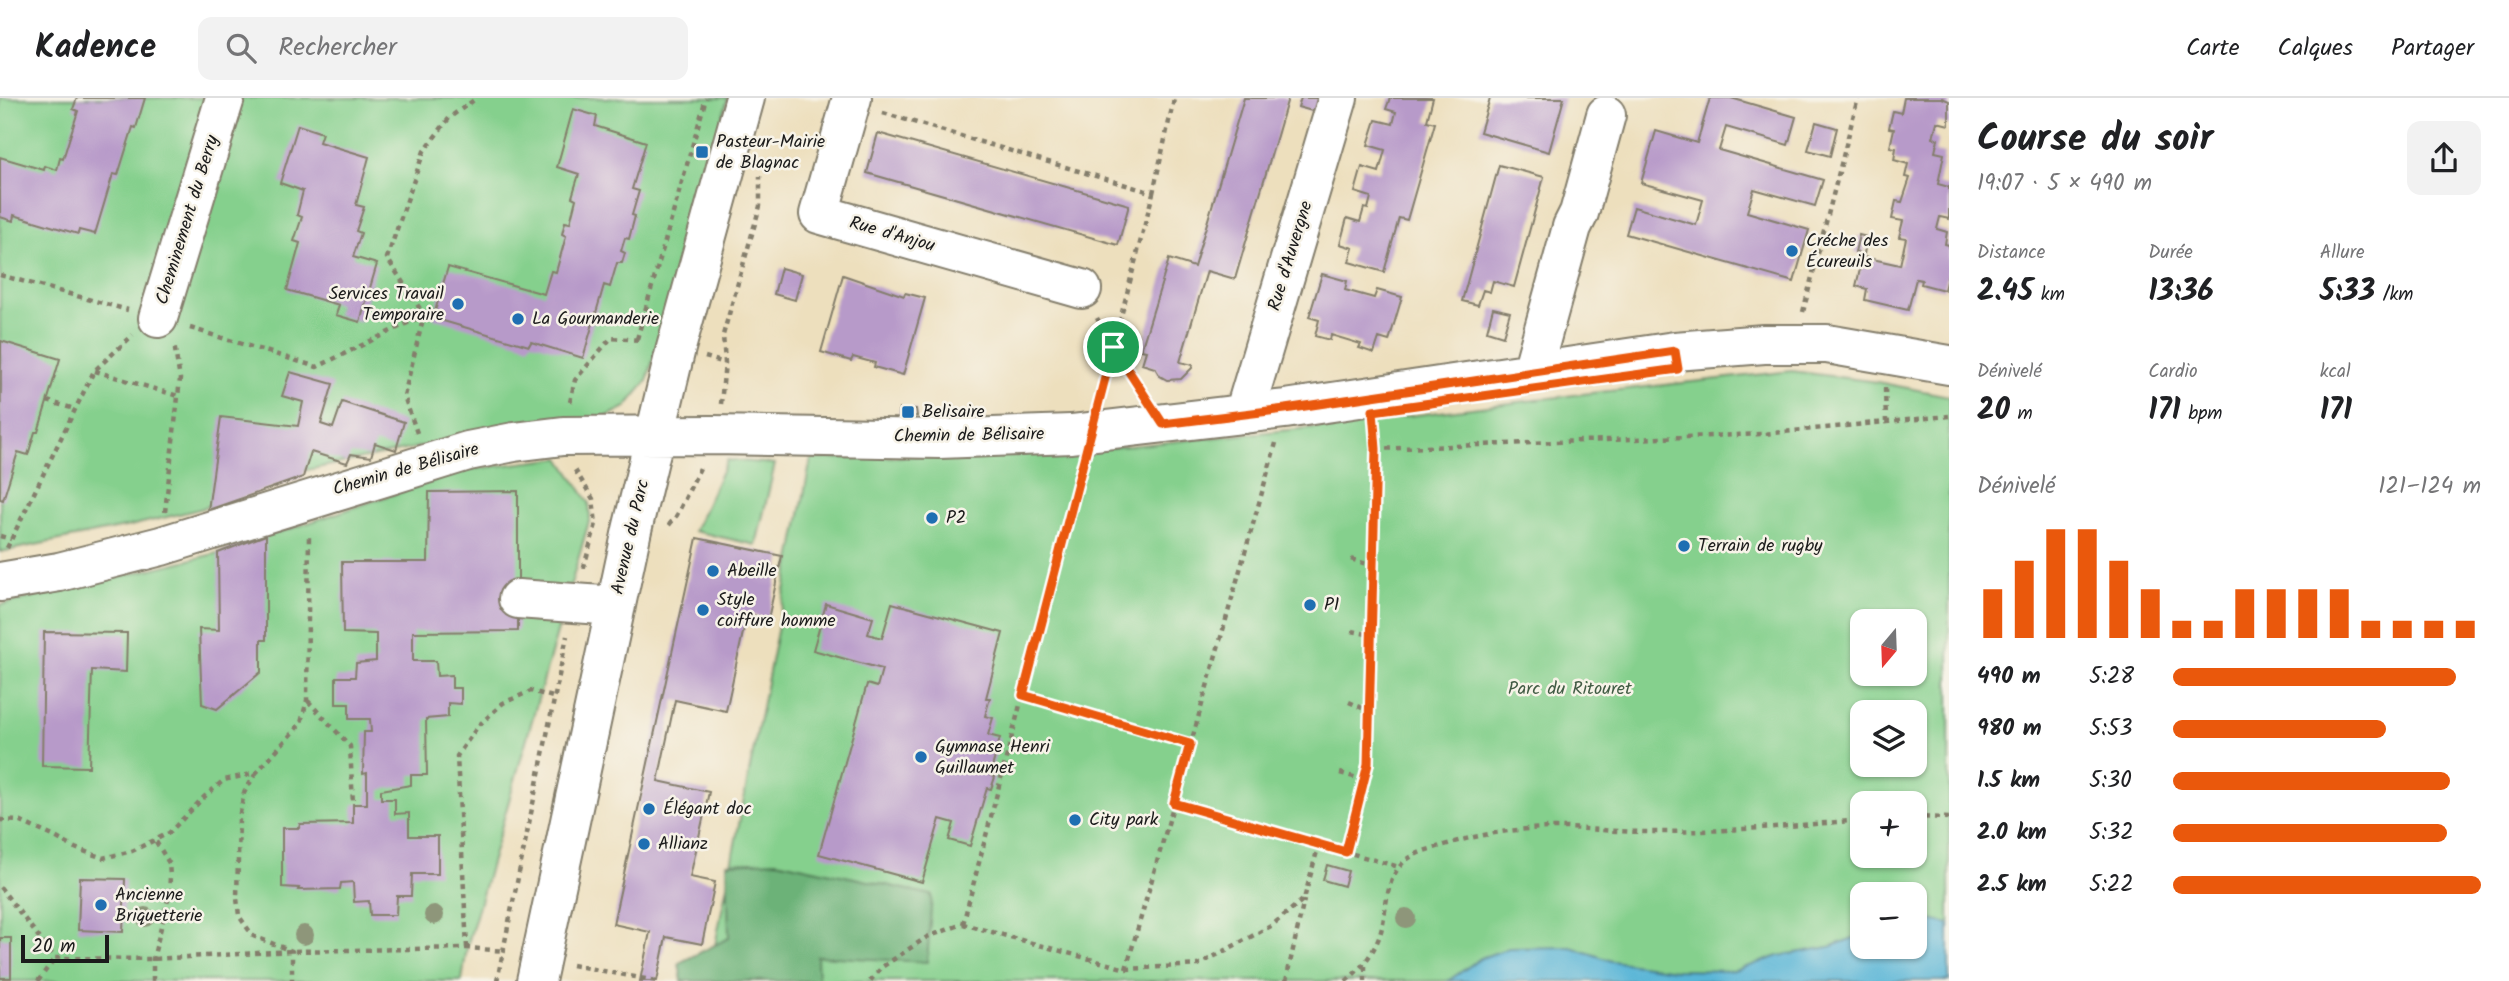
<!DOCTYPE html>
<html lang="fr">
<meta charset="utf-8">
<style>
body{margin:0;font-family:Kalam,sans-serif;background:#f2f2f2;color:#202124;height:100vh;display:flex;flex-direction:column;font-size:26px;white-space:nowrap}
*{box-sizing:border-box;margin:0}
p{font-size:23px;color:#757577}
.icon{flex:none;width:38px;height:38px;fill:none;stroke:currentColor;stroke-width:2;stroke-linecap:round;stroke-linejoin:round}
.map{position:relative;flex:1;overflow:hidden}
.drawer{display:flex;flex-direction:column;background:#fff;width:560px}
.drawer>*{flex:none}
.needle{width:46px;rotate:199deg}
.fabs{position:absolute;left:1850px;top:511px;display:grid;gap:14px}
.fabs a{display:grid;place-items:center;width:77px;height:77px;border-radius:14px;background:#fff;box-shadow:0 2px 5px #0004;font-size:35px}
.scale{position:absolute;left:21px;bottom:18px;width:88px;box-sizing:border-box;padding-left:7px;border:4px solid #1c1c1c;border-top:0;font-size:19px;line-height:24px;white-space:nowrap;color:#1c1c1c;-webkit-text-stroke:5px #f7f3e8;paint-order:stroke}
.pin{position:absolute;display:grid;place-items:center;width:60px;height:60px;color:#fff;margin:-30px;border:4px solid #fff;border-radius:50%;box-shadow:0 2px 7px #0007}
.round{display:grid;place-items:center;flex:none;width:74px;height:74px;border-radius:14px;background:#f2f2f2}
.head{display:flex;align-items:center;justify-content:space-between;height:119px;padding:0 28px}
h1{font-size:38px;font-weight:600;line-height:52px}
.figures{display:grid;grid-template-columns:repeat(3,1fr);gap:10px;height:119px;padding:7px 28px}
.figures div{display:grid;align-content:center}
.figures b{font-size:30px;font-weight:600}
.figures small{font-size:19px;font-weight:400}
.figures p{font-size:19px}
.chart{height:196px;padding:14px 28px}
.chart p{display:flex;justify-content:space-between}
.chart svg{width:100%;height:126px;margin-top:7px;stroke:#ea580c;stroke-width:6}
ul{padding:0 28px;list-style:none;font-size:23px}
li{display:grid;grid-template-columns:112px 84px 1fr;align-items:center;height:52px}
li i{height:18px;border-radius:9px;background:#ea580c}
header{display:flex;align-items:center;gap:42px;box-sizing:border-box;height:98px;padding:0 35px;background:#fff;border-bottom:2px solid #e0e0e0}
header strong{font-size:33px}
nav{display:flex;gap:38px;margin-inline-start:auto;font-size:24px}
.search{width:490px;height:63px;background:#f2f2f2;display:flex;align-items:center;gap:18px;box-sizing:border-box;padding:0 24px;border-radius:14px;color:#757577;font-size:26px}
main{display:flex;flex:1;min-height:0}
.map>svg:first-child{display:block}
.green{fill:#85d08d;stroke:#507654;stroke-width:2;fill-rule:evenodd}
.forest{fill:#6cb278;stroke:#44674a;stroke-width:2}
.water{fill:#59b5d7;stroke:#3a687a;stroke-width:2}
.building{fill:#b79ac9}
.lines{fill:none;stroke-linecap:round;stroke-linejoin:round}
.minor-casing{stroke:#847e6c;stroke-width:42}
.path{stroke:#847e6c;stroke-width:4.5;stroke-dasharray:5 5;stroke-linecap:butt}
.minor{stroke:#fff;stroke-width:38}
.tree{fill:#8e967a}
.route-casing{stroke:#fff;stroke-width:14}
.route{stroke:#ea580c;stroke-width:9}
.poi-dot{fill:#1f6fb2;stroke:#f7f3e8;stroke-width:2.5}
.labels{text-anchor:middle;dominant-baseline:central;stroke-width:5;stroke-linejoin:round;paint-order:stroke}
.poi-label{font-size:18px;fill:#1c1c1c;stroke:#f7f3e8;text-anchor:start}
.street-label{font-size:18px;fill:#1c1c1c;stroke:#f7f3e8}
.park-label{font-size:18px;fill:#415b44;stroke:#f7f3e8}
</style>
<header>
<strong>Kadence</strong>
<div class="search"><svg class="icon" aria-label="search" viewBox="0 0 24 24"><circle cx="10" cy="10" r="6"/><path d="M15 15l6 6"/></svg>Rechercher</div>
<nav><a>Carte</a><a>Calques</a><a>Partager</a></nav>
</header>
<main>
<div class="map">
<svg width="1949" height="883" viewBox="0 0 1949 883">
<rect width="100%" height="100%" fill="#f7f3e8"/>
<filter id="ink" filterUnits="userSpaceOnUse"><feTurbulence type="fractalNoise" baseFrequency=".0143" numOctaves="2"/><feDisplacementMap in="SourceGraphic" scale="14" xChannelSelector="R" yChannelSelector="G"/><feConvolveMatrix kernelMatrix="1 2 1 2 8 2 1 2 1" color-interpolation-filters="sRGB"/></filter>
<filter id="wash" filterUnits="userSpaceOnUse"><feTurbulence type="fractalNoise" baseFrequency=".00686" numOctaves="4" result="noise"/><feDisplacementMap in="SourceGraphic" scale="28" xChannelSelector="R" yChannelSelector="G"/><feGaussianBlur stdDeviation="1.57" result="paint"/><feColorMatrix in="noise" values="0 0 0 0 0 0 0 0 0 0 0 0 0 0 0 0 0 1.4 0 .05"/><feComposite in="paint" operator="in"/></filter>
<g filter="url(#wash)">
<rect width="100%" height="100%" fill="#eddfbd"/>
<path class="green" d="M0 0H728L647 283 626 309 600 322 543 324 302 373 200 411 130 428 0 454Z
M1792 273 1877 284 1949 298V883H708L811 361 1079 353 1329 328 1582 296ZM1862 523H1914V576H1862ZM1862 614H1914V667H1862ZM1862 705H1914V758H1862ZM1862 796H1914V849H1862Z
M560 360 589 404 590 420 467 849 462 883H0V507L218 455 266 437 287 432 465 372Z
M727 362 775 366 756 447 694 433Z"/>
<path class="forest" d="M777 763 932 797 927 864 817 858 818 883H682L679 865 729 840 727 765Z"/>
<path class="water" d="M1921 820 1949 826V883H1448L1481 860 1509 850 1571 849 1612 863 1675 872 1734 873 1779 858 1829 849 1862 837V849H1914L1915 822Z"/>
<g id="blocks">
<path class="building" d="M77 0H145L136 30 133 29 118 77 113 76 95 136 79 132 78 136 14 117 13 123 0 119V59L44 72 45 68 57 72 60 60 63 61 78 13 73 11Z
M1244 0H1288L1235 181 1207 173 1180 264 1193 267 1192 270 1181 281 1167 282 1160 278 1155 270 1142 266 1146 253 1141 252 1169 161 1194 169Z
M1301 0H1324L1319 15 1298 9Z
M1390 0H1433L1427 23 1435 25 1407 122 1399 120 1384 174 1349 164 1353 150 1340 146 1347 120 1360 124 1364 110 1368 111 1371 99 1355 94 1362 69 1379 74 1385 52 1368 47 1376 22 1393 26 1396 14 1386 11Z
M1490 0H1564L1549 54 1480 34Z
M1710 0H1731L1796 19 1788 47 1726 29 1719 52 1823 82 1815 108 1754 91 1747 114 1809 132 1794 184 1626 136 1634 109 1696 127 1703 102 1641 85 1656 33 1697 45Z
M1904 0H1942L1949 3V27L1937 24 1933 40 1938 41 1935 54 1944 56 1938 86 1949 89V121L1940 119 1937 131 1947 134 1945 146 1949 147V171L1944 192 1921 186 1922 182 1916 181 1908 212 1865 202 1867 191 1856 188 1863 159 1900 167 1906 140 1899 139 1903 123 1892 121 1896 103 1902 104 1910 80 1905 79 1908 66 1894 62 1896 50 1890 49 1894 31 1889 30 1893 13 1901 15Z
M573 11 597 18 595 28 646 44 632 91 639 93 632 117 635 118 629 141 625 140 621 153 625 155 622 165H617L610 189 604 187 583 260 531 244 529 248 433 220 448 169 544 196 551 173 556 174 566 138 562 136 565 124 570 125 576 101 572 99 579 76 557 69Z
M1816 24 1837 30 1830 58 1808 52Z
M298 27 322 35 319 44 369 59 356 107 364 109 356 133 361 135 353 159 377 166 360 224 336 217 339 207 287 192 300 145 294 143 302 119 297 117 303 93 280 85Z
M878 35 1129 107 1118 147 867 75Z
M1499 67 1544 79 1514 189 1493 183 1490 194 1483 192 1478 207 1462 203Z
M1859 137 1867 139 1864 156 1855 154Z
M781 170 802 176 795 202 774 196Z
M1322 176 1347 183 1345 192 1374 200 1377 192 1402 199 1389 243 1379 240 1374 255 1359 250 1361 246 1331 237 1330 242 1315 238 1319 222 1309 219Z
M843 177 904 198 905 195 925 200 903 277 874 269 875 265 853 259 851 263 821 254Z
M1493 210 1510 214 1503 238 1487 233Z
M1 243 60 261 38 334H35L28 357 18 354 3 402 0 401Z
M290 274 333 286 321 326 333 330 342 304 404 324 396 352 375 345 371 359 351 356 347 365 311 354 303 379 208 412 221 319 298 328 303 304 282 298Z
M899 311H916L917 318H899Z
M518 393V533L413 534V563H436L437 578 452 577V590H461V606L448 605V619L426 621 427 677H411V687L381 692V701H395V716L409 715V738H438V776H412L411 798H397L396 817H370L369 803 354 804 353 784 341 785 340 791 298 792 299 790 282 789V730H299L300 726 353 725V706H367V675L363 676 364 634H371L370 621H349V606H336V579H355L356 565 376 563V536L343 535 342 464H428L429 394Z
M266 437V542H261V574L217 611 202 606 199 531 219 532 218 455Z
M697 440 782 458 768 521 747 516 726 613 675 602 658 683 709 694 690 779 715 784 702 846 666 839 657 883H640L650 834 613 826Z
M892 505 1003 535 986 600H990L985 618 993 620 988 637 1000 640 990 677 995 679 991 691 987 690 970 748 949 742 954 725 940 721 922 784 819 756 867 586 877 589 882 571 813 552 826 506 873 520 868 536 882 540Z
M44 534 127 535 126 574 92 572 89 669 42 668Z
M1327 767 1348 773 1344 788 1323 782Z
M80 780 125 781 123 834 78 832Z
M0 840H11V880H0Z"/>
</g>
</g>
<g filter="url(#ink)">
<use href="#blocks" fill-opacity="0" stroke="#847e6c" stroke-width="2"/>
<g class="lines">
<g class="minor-casing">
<path id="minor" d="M852 0 819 116 1082 191
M158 220 225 0
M1532 274 1572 129 1579 115 1606 17
M1244 316 1338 0
M0 484 59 474 161 448 468 353 514 344 563 338 713 337 939 341 1071 336 1285 311 1675 253 1764 246H1827L1949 267
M518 501 616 508
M536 883 632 432 676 250 745 0"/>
</g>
<path class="path" d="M883 15 1153 95 1113 249 1097 220
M1153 95 1174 1
M0 177 128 212
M1803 214 1858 0
M190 230 317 269 424 217
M637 241 706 0
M705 259 725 265
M95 273 178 298
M1885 290 1886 324
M1100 300 1113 249 1143 294
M47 303 75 311
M570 304 575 282 611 240 643 242
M721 306 725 265 723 237 760 108V78
M1375 331 1376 351 1762 336 1949 318
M417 335 404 298 424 217 387 160 424 53 450 19 477 0
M1276 345 1174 705 1399 769
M575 372 593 401 596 426 583 472
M165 414 180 281 174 246
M669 427 677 417 700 370
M0 438 11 441
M7 450 94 273 133 237
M1351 461 1373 468
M1352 533 1372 537
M1023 597 1190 646
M308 603 350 648 353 706
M1349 604 1369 613
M256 675 244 695 239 720 237 800 239 818 253 838 292 853V883
M1340 675 1364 682
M1914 719 1949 720
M0 722 19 723 53 738 75 750 103 760 132 753 169 735 204 699 224 682 256 675 301 625 307 602 309 436
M1346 754 1368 666 1376 351
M0 789 55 860 153 861 292 853 467 850 506 853
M963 826 1082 369
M467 850 457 658 478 628 503 605 531 593 553 599
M572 867 656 883
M1126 871 1174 705
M38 883 55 860
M153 883V861L169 798 170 778 169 765 155 742
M497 883 567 538
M870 883 882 869 927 839 963 826 1126 871 1198 867 1271 828 1304 801 1319 746
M1286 883 1304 802
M1346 883C1360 871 1371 859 1378 842 1389 816 1382 783 1405 763 1416 754 1431 751 1444 747 1483 735 1524 729 1565 730 1593 731 1621 734 1650 734 1721 734 1791 728 1862 722
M1365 883V867"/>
<use href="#minor" class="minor"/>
</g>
<g class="tree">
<circle cx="434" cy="817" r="10"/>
<circle cx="145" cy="819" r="10"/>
<circle cx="1406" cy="820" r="10"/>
<circle cx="304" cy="837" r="10"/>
</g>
</g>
<g class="lines" filter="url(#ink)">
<g class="route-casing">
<path id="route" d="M1113 249 1163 326 1285 311 1675 253 1678 271 1373 313 1376 351 1368 666 1346 754 1174 705 1190 646 1023 597Z"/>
</g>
<use href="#route" class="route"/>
</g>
<g class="poi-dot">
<rect x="695" y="47" width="14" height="14" rx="3.5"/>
<circle cx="1792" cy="153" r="7"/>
<circle cx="458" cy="206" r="7"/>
<circle cx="518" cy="221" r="7"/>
<rect x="901" y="307" width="14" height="14" rx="3.5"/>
<circle cx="932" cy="420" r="7"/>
<circle cx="1684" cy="448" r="7"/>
<circle cx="713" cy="473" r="7"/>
<circle cx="1310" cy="507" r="7"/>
<circle cx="703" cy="512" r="7"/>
<circle cx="921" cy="659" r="7"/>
<circle cx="649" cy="711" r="7"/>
<circle cx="1075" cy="722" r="7"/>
<circle cx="644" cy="746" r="7"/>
<circle cx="101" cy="807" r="7"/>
</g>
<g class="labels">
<g class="poi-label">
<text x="716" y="44">Pasteur-Mairie<tspan x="716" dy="21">de Blagnac</tspan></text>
<text x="1806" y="143">Créche des<tspan x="1806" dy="21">Écureuils</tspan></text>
<text x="444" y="196" text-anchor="end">Services Travail<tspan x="444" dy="21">Temporaire</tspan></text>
<text x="532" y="221">La Gourmanderie</text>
<text x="922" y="314">Belisaire</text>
<text x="946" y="420">P2</text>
<text x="1698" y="448">Terrain de rugby</text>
<text x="727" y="473">Abeille</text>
<text x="717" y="502">Style<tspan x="717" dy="21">coiffure homme</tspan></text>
<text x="1324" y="507">P1</text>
<text x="935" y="649">Gymnase Henri<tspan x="935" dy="21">Guillaumet</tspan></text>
<text x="663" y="711">Élégant doc</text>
<text x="1089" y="722">City park</text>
<text x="658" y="746">Allianz</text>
<text x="115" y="797">Ancienne<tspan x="115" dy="21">Briquetterie</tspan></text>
</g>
<g class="street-label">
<text transform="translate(188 122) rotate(-73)">Cheminement du Berry</text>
<text transform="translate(892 137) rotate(16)">Rue d'Anjou</text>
<text transform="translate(1291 158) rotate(-73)">Rue d'Auvergne</text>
<text transform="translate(969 338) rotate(-1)">Chemin de Bélisaire</text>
<text transform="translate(406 372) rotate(-16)">Chemin de Bélisaire</text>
<text transform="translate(631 439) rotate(-77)">Avenue du Parc</text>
</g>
<g class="park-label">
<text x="1570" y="591">Parc du Ritouret</text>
</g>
</g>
</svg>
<div class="fabs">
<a><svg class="needle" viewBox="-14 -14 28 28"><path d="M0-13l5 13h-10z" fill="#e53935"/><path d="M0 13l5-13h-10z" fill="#757577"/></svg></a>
<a><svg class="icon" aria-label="layers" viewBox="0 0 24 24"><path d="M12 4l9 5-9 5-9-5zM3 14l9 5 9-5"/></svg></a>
<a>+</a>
<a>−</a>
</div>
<div class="scale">20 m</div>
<div class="pin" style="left:1113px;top:249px;background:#1e9e55"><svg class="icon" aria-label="arrive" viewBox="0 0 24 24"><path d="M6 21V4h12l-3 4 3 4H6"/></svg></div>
</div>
<section class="drawer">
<div class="head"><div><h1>Course du soir</h1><p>19:07 · 5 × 490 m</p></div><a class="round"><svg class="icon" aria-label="share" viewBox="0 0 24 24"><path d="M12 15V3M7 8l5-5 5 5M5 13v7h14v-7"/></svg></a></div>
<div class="figures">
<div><p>Distance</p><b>2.45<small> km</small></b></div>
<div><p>Durée</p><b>13:36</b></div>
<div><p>Allure</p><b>5:33<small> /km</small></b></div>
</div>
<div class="figures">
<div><p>Dénivelé</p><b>20<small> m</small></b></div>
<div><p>Cardio</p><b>171<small> bpm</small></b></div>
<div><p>kcal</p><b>171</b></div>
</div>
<div class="chart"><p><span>Dénivelé</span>121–124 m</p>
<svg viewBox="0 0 160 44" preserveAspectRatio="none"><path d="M5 44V27M15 44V17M25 44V6M35 44V6M45 44V17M55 44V27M65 44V38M75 44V38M85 44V27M95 44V27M105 44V27M115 44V27M125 44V38M135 44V38M145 44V38M155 44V38"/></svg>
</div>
<ul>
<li><b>490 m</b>5:28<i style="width:92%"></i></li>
<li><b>980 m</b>5:53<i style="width:69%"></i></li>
<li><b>1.5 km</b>5:30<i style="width:90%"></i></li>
<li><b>2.0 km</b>5:32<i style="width:89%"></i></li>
<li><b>2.5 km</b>5:22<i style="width:100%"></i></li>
</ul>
</section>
</main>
